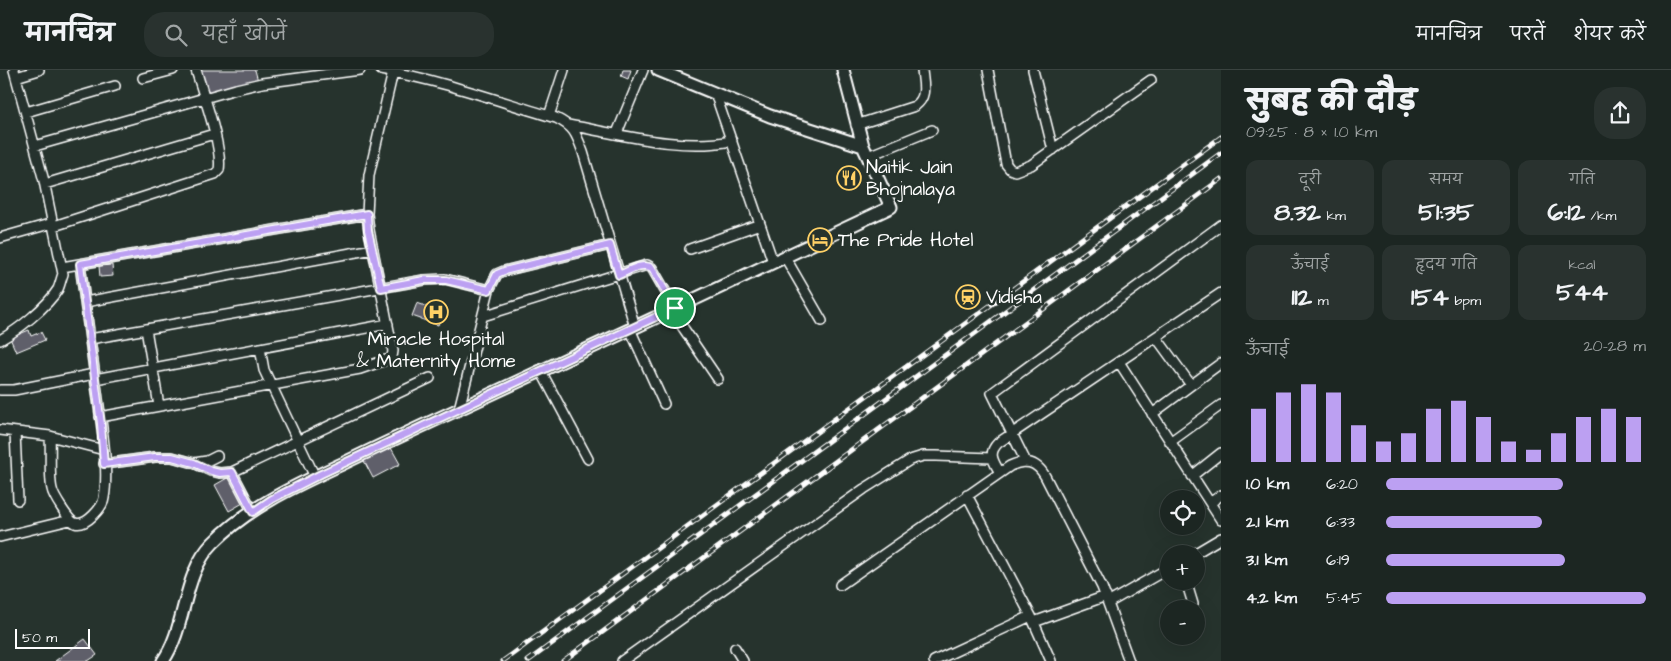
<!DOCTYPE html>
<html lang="hi">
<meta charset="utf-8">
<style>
body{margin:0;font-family:"Architects Daughter","Playpen Sans Deva",sans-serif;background:#29322f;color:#f1f3f6;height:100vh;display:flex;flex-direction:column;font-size:19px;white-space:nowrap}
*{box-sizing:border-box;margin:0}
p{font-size:16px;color:#a0a5a5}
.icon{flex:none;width:28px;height:28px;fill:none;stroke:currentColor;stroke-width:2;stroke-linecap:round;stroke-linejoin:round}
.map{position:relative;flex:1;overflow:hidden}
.panel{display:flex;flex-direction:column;background:#1c2622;width:450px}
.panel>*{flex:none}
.buttons{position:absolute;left:1160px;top:420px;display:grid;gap:10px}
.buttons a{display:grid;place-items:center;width:45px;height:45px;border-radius:50%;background:#1c2622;box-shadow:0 5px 20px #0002,0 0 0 1px #3a4340;font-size:25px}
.scale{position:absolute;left:15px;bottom:12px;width:75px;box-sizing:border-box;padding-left:5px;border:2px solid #fff;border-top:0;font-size:14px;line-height:18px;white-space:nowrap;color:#fff;-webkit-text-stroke:4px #26332d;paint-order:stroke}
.pin{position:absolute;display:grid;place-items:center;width:42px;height:42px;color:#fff;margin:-21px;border:2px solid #fff;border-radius:50%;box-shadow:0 1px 5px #0007}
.round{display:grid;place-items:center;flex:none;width:52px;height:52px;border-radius:20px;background:#29322f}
.head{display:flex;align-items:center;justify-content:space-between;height:85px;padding:0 25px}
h1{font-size:28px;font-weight:800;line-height:38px}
.metrics{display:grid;grid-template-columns:repeat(3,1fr);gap:8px;height:85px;padding:5px 25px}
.metrics div{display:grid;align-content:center;border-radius:12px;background:#29322f;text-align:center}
.metrics b{font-size:25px;font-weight:800}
.metrics small{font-size:14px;font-weight:400}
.metrics p{font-size:14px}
.chart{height:140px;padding:10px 25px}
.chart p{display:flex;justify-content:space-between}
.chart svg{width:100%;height:90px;margin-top:5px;stroke:#bca0f2;stroke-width:6}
ul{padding:0 25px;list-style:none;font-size:16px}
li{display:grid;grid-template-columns:80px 60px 1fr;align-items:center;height:38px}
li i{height:12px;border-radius:6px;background:#bca0f2}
header{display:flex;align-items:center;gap:30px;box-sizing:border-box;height:70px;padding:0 25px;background:#1c2622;border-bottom:1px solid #3a4340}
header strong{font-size:24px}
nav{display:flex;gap:28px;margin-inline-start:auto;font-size:18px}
.search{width:350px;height:45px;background:#29322f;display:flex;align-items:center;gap:12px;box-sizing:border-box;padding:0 18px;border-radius:20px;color:#a0a5a5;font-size:19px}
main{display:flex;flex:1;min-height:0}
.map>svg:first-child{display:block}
.building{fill:#5f5f6b;stroke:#fff}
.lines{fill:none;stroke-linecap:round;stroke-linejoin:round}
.minor-casing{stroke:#fff;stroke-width:12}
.tertiary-casing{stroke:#fff;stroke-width:15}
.minor{stroke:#26332d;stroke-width:9}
.tertiary{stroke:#26332d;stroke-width:11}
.rail-casing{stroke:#fff;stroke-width:5}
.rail{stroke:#26332d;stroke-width:3;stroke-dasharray:9;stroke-linecap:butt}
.route-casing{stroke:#fff;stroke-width:10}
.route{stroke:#bca0f2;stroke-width:6}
.labels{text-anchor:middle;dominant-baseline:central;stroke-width:5;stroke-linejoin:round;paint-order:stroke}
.poi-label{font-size:19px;fill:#fff;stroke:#26332d;text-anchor:start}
</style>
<header>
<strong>मानचित्र</strong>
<div class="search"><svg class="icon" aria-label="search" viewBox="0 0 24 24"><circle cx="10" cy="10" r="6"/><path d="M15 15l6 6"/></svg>यहाँ खोजें</div>
<nav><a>मानचित्र</a><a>परतें</a><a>शेयर करें</a></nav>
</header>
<main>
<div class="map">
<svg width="1221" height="591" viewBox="0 0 1221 591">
<rect width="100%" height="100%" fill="#26332d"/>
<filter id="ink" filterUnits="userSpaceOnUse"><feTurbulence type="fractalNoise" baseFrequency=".02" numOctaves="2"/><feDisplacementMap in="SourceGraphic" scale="10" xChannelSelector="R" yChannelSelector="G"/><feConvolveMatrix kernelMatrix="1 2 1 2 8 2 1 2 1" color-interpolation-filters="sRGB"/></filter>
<g filter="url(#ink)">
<path class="building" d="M197 0H255L258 11 205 25Z
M623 0H631L628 9 621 6Z
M112 195 113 206 100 207 99 196Z
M417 233 443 242 438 255 412 246Z
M29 260 31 266 41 262 45 270 16 282 10 268Z
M390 376 400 394 373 408 363 389Z
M229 407 243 433 229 441 215 415Z
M85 569 97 585 88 591H55Z"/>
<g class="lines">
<g class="minor-casing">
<path id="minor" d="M381 0C441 10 498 31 556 48 574 57 576 63 583 82L635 257
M988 0 1006 94 1010 99 1015 101 1031 95 1151 10
M1033 0 1053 80
M16 7 39 0
M143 8 173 0
M715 23 773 192
M26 42 115 16
M549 46 564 0
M568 55C621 64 678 81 732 71
M856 55 915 36C928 27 923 13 922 0
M617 63 643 0
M35 76 236 19 262 13 360 0
M868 86 932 60
M45 114 214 64
M54 156 215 104 219 100C223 78 203 24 196 0
M0 168 53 153
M690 179 760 154
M785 187 822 251
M62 197 367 144
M85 232 373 179
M671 240 718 309
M483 246 647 195 652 198 675 238
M146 259 159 336
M630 259 664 334
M1156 267 1191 315
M90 269 424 210 445 209 489 220
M0 270C18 260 47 237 58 219 60 215 61 209 63 204L44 111 14 0
M260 278 264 300 315 407
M1119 292 1221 450
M541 301 588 389
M95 309 388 254
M0 320H14L94 304
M459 339 489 220 497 204 504 201 610 175
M1152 344 1221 293
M100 347 360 299 386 290 392 287 393 281 369 160 367 144 369 105 393 2
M0 360 50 366 104 380
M15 362 18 430
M50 366C51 380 49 408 52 419 53 426 69 451 75 453 86 457 103 437 104 428 109 399 102 358 98 329 92 284 86 239 80 194
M1170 372 1221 335
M1026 392 992 323 1221 155
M194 393 207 391 217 386
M104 394 155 387H172L194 393 211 401 220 403 232 402 430 308
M232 402 253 442
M1000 403C994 392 987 384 998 373L1221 223
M1192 406 1221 383
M967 425 1031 546 1051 591
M1210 433 1221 425
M0 467 70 450
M1194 484 1221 468
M1186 511 1193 534
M840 515 1010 396C1025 389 1036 391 1045 406L1102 517 1129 591
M1108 533 1169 498
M1034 552 1106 526
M735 578 743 591
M622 591 864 419 910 390 923 386H936L992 388
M934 591 1031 546"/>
</g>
<g class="tertiary-casing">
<path id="tertiary" d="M658 0 770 46 863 76
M163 591C187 556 182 504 213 473 248 437 297 415 342 394 381 375 420 357 459 339 603 272 748 205 891 137L863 76 843 0"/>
</g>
<use href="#minor" class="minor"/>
<use href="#tertiary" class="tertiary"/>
<g class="rail-casing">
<path id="rail" d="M503 591 1221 67
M528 591 1221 83
M563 591 1221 109"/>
</g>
<use href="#rail" class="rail"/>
</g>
</g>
<g class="lines" filter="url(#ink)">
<g class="route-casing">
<path id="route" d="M367 144 368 160 381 218 424 210H446L489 220 497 204 504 201 610 175 619 205C629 201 642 192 652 198L675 238 321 404 272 429 253 442 232 402 220 403 211 401 194 393 172 387H155L104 394 101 354 80 194Z"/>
</g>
<use href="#route" class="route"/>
</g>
<defs>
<g id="restaurant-ring" transform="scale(1.25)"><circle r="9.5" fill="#26332d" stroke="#ffd166" stroke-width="1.5"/><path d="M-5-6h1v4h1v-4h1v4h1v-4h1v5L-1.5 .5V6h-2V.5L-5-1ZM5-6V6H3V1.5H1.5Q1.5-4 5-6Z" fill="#ffd166"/></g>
<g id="hotel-ring" transform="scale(1.25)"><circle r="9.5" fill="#26332d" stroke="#ffd166" stroke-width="1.5"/><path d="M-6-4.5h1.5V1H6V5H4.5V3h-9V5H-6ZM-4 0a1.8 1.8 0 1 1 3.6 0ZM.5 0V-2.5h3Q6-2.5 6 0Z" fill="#ffd166"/></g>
<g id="station-ring" transform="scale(1.25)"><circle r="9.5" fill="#26332d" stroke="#ffd166" stroke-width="1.5"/><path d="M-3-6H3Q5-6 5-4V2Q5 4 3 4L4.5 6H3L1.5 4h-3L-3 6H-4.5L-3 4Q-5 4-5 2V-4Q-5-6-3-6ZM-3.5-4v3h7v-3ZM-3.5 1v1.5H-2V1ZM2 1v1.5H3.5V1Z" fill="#ffd166"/></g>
<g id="hospital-ring" transform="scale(1.25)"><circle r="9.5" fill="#26332d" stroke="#ffd166" stroke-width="1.5"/><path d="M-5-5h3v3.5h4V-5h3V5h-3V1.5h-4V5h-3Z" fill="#ffd166"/></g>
</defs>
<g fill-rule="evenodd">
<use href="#restaurant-ring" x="849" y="108"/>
<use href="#hotel-ring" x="820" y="170"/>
<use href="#station-ring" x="968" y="227"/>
<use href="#hospital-ring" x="436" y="242"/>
</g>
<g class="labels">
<g class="poi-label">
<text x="866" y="97">Naitik Jain<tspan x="866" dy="22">Bhojnalaya</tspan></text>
<text x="838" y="170">The Pride Hotel</text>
<text x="986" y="227">Vidisha</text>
<text x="436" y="269" text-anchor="middle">Miracle Hospital<tspan x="436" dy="22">&amp; Maternity Home</tspan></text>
</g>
</g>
</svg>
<div class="buttons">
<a><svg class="icon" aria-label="locate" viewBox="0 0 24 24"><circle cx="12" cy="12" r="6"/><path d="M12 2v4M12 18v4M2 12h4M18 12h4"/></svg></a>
<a>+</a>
<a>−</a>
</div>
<div class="scale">50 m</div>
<div class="pin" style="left:675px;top:238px;background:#1e9e55"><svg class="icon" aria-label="arrive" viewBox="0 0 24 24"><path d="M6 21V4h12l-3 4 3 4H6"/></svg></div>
</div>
<section class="panel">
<div class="head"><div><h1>सुबह की दौड़</h1><p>09:25 · 8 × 1.0 km</p></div><a class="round"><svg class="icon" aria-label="share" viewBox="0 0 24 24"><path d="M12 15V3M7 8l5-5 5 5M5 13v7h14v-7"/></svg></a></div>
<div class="metrics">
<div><p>दूरी</p><b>8.32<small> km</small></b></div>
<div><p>समय</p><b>51:35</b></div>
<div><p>गति</p><b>6:12<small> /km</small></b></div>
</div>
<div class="metrics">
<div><p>ऊँचाई</p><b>112<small> m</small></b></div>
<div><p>हृदय गति</p><b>154<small> bpm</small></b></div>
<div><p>kcal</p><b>544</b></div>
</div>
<div class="chart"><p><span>ऊँचाई</span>20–28 m</p>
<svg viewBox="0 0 160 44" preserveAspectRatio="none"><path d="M5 44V18M15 44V10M25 44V6M35 44V10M45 44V26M55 44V34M65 44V30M75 44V18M85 44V14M95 44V22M105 44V34M115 44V38M125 44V30M135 44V22M145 44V18M155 44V22"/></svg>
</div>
<ul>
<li><b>1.0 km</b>6:20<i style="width:68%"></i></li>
<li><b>2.1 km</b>6:33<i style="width:60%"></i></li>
<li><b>3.1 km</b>6:19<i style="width:69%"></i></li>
<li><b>4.2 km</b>5:45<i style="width:100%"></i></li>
</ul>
</section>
</main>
